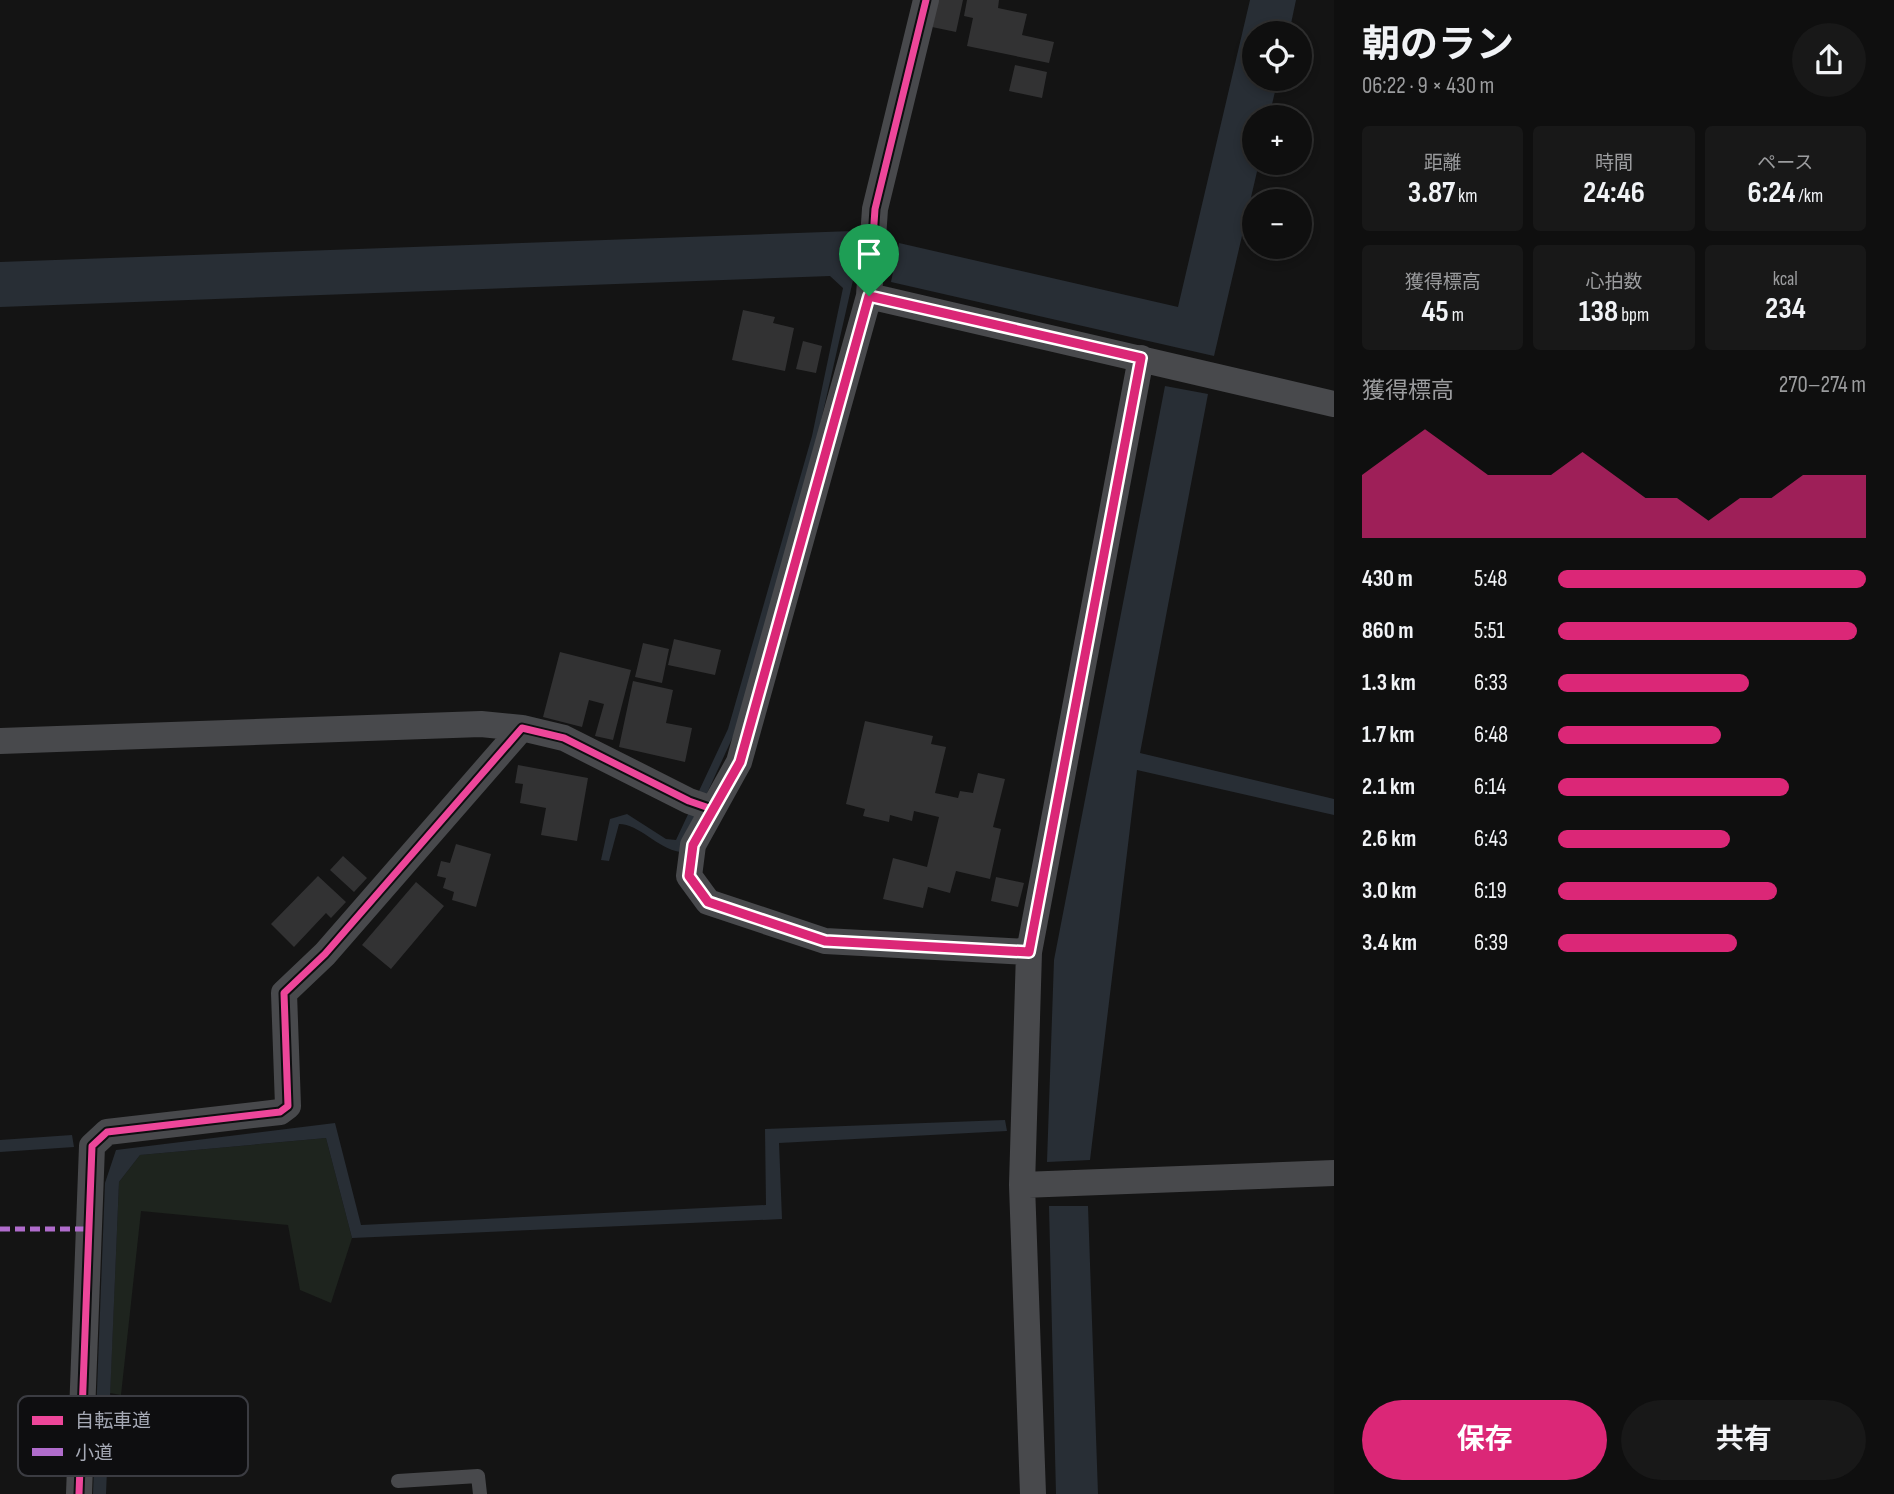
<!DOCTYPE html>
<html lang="ja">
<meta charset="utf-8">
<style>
body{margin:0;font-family:"Sofia Sans Condensed","Noto Sans JP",sans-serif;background:#181818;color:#f1f3f6;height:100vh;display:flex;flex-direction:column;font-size:26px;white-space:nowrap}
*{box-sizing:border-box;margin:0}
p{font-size:23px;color:#9b9c9e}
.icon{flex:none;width:38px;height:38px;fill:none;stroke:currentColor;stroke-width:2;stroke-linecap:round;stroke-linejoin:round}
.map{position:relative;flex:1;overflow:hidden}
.side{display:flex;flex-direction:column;background:#0f0f0f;width:560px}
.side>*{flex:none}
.fabs{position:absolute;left:1242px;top:21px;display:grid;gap:14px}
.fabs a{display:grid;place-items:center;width:70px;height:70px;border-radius:50%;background:#0f0f0f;box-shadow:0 4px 10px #0003,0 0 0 2px #2f2f2f;font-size:35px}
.pin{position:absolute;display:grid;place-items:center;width:60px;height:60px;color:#fff;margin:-72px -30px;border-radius:50% 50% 50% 0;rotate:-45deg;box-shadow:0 0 7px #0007}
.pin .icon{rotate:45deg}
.round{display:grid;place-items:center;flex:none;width:74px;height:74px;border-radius:37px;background:#181818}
.overview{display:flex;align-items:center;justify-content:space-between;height:119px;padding:0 28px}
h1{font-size:38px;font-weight:700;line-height:52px}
.figures{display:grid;grid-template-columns:repeat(3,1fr);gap:10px;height:119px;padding:7px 28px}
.figures div{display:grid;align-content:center;border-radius:7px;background:#181818;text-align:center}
.figures b{font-size:30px;font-weight:700}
.figures small{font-size:19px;font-weight:400}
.figures p{font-size:19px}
.chart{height:196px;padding:14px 28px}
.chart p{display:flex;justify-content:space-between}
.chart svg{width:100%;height:126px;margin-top:7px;fill:#db2777;opacity:.7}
.button{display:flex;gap:14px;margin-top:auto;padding:14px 28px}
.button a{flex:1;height:80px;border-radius:42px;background:#db2777;color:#fff;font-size:28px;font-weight:700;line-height:80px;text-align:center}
.button a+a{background:#181818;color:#f1f3f6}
ul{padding:0 28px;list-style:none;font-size:23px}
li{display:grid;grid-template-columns:112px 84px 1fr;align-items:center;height:52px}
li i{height:18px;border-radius:9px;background:#db2777}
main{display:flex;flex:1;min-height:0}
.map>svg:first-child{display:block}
.green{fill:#1e241e}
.water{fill:#282e35}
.building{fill:#323233}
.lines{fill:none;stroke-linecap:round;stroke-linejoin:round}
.service{stroke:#48494c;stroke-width:14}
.minor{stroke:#48494c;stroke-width:26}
.quiet{stroke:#b06ccc;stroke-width:5;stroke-dasharray:10 5;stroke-linecap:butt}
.cycleway-casing{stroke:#0e0e10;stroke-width:11}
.cycleway{stroke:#ed469a;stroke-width:7}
.route-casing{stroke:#fff;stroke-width:14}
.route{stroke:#db2777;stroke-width:9}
.key{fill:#0e0e10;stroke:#3b3c42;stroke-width:2}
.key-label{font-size:19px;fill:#a5a9b5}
</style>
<main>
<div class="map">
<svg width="1334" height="1494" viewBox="0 0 1334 1494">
<rect width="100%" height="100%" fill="#141414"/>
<path class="green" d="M326 1138 352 1238 331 1303 300 1290 288 1225 141 1211 121 1395 110 1393 119 1182 140 1155Z"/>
<path class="water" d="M1250 0H1296L1289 33H1255V79H1278L1269 117H1255V163H1259L1214 356 891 282 899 243 1178 307Z
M853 231 856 267 818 434 736 730 680 852C657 848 639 824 619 824L609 861 601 860 610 819 627 814 666 839 676 840 728 729 812 436 843 288 830 276 0 307V262Z
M1165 386 1208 394 1140 753 1334 799V815L1137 770 1090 1160 1047 1162 1054 960Z
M1005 1120 1007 1131 779 1143 782 1219 352 1238 326 1138 140 1155 119 1182 106 1494H93L105 1183 116 1150 335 1123 361 1225 766 1205 765 1129Z
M72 1135 74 1147 0 1152V1140Z
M1049 1206H1088L1098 1494H1056Z"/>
<path class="building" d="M937 0H963L956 32 932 27Z
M967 0H999L998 8 1027 14 1022 35 1054 42 1049 63 967 46 973 18 964 16Z
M1015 65 1047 72 1042 98 1009 91Z
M743 310 775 317 773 323 794 328 785 371 732 360Z
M803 341 822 346 816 373 796 369Z
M674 639 721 650 715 675 668 665Z
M643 643 669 649 662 683 635 677Z
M560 652 631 670 613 740 595 736 604 704 589 700 582 727 543 717Z
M633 681 673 690 666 723 692 728 685 762 619 747Z
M865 721 933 736 931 744 946 747 935 793 958 798 960 791 973 793 978 773 1005 779 993 827 1001 829 990 879 956 871 950 893 928 887 923 908 883 899 893 858 927 867 939 817 914 811 912 821 890 815 889 822 863 816 865 809 846 804Z
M518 765 588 778 577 841 541 835 546 808 520 803 523 784 515 783Z
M456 844 491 854 476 907 452 900 454 892 443 888 446 878 437 876 441 861 450 863Z
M343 856 367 878 354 892 330 870Z
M318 876 346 902 331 918 326 913 294 947 271 924Z
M996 877 1024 883 1018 907 991 901Z
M416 882 444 906 391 969 362 945Z"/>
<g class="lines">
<path class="service" d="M398 1481 478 1476 480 1494"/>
<path class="minor" d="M926 0 875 209 869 296 739 762 693 845 689 876 708 902 825 941 1029 952
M869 296 1334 404
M0 741 481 724 522 728
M1022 1185 1334 1173
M79 1494 92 1146 107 1132 280 1112 288 1106 284 993 325 954 522 728 564 738 689 801 712 809
M1033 1494 1022 1185 1029 952 1141 358"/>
<path class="quiet" d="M0 1229H87"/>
<g class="cycleway-casing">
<path id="cycleway" d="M926 0 875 209 869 296 739 762 693 845 689 876 708 902 825 941 1029 952
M79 1494 92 1146 107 1132 280 1112 288 1106 284 993 325 954 522 728 564 738 689 801 712 809"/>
</g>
<use href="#cycleway" class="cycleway"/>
</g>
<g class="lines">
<g class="route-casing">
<path id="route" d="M869 296 1141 358 1029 952 825 941 708 902 689 876 693 845 740 762Z"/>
</g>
<use href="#route" class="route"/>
</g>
<rect x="18" y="1396" width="230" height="80" rx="10" class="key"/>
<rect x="32" y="1416" width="31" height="9" fill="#ed469a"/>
<rect x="32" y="1448" width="31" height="8" fill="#b06ccc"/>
<g class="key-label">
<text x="75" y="1427">自転車道</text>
<text x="75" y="1459">小道</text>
</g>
</svg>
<div class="fabs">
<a><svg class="icon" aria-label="locate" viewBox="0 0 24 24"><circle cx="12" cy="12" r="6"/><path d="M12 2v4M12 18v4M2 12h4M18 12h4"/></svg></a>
<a>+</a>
<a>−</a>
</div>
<div class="pin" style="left:869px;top:296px;background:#1e9e55"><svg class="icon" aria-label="arrive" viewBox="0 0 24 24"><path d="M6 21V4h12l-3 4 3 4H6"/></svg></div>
</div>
<section class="side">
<div class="overview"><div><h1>朝のラン</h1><p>06:22 · 9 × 430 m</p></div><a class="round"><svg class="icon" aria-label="share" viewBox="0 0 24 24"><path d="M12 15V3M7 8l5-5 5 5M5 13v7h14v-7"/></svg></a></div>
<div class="figures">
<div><p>距離</p><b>3.87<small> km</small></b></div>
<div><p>時間</p><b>24:46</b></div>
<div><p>ペース</p><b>6:24<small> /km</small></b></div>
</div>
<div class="figures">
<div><p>獲得標高</p><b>45<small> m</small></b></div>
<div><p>心拍数</p><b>138<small> bpm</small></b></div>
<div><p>kcal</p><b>234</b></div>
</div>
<div class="chart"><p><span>獲得標高</span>270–274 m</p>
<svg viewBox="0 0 160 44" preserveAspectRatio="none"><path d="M0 44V22L10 14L20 6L30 14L40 22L50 22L60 22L70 14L80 22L90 30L100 30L110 38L120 30L130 30L140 22L150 22L160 22V44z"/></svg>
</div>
<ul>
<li><b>430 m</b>5:48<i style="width:100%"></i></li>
<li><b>860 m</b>5:51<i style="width:97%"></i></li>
<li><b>1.3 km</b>6:33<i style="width:62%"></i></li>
<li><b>1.7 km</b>6:48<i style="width:53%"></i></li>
<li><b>2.1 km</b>6:14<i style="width:75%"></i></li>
<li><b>2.6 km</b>6:43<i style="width:56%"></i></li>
<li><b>3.0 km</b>6:19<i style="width:71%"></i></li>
<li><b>3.4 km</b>6:39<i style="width:58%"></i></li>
</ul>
<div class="button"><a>保存</a><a>共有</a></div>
</section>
</main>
